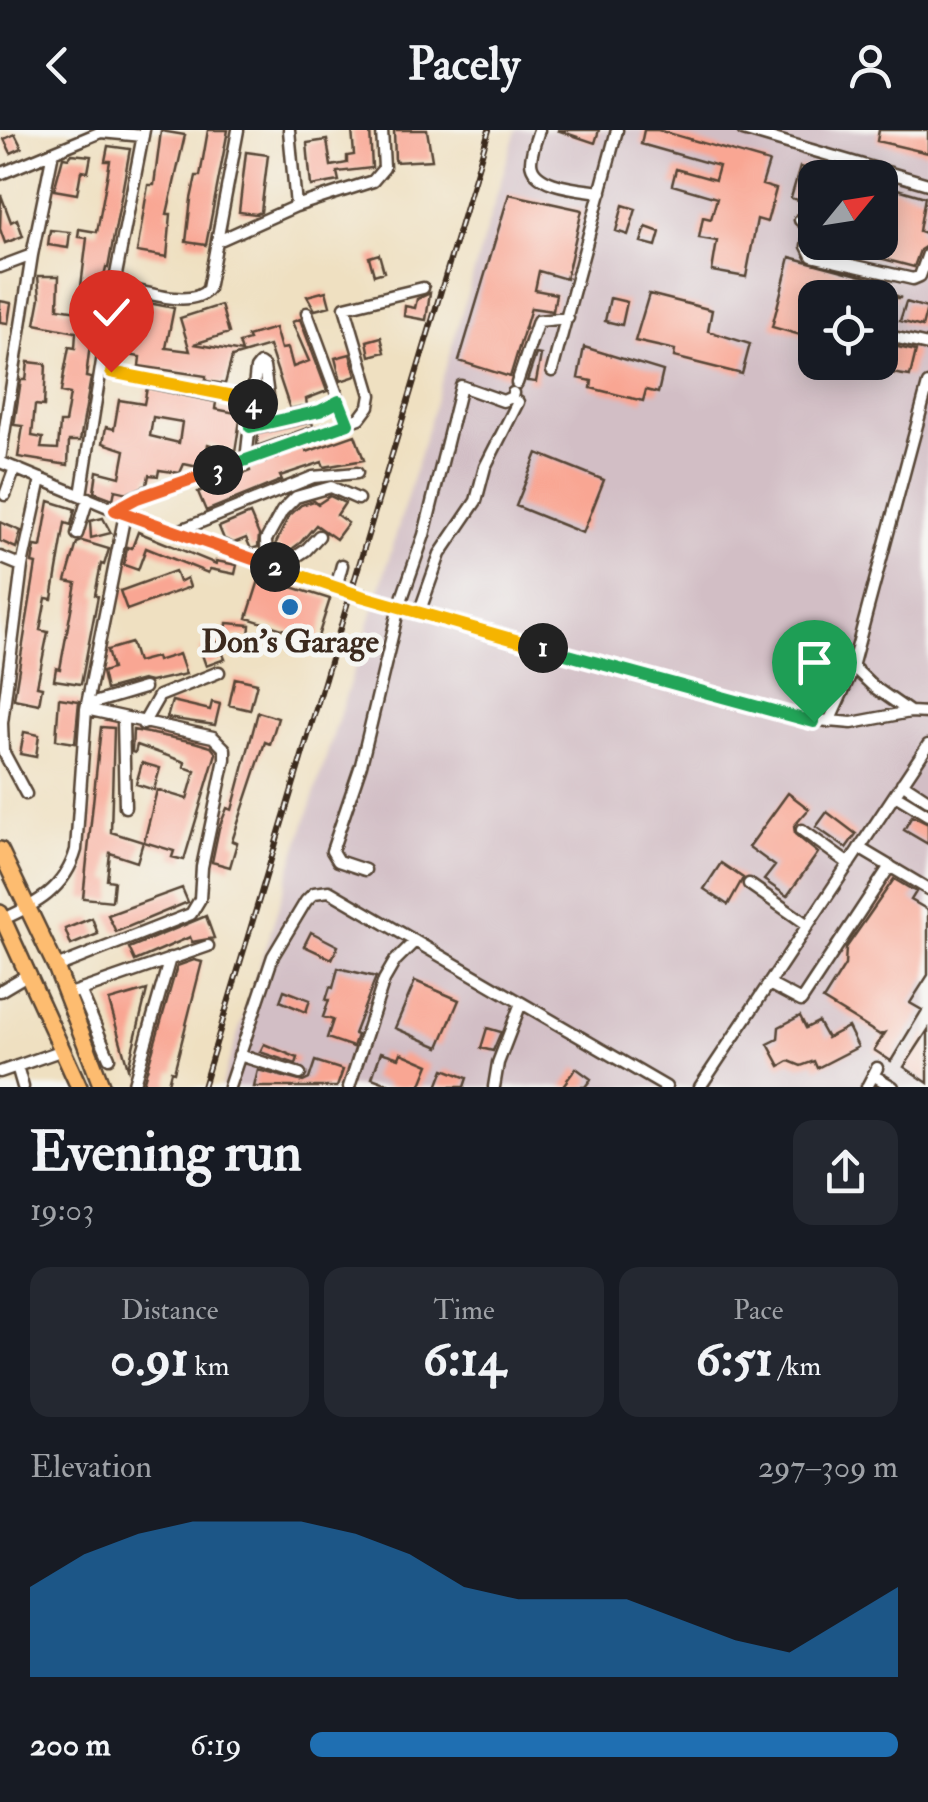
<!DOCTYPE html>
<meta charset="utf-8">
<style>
body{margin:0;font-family:"IM FELL Double Pica",serif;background:#242831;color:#f1f3f6;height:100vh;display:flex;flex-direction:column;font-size:38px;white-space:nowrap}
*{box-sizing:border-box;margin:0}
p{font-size:32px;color:#9ea1a6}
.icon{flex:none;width:55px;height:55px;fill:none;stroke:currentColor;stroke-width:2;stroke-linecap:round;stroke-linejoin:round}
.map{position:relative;height:957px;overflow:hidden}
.side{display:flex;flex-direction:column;background:#171b24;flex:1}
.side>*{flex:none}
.needle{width:65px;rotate:60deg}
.fabs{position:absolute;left:798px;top:30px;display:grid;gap:20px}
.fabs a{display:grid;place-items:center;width:100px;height:100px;border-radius:20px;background:#171b24;box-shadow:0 5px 25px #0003;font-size:50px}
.pin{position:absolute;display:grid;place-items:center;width:85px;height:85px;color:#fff;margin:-102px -42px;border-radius:50% 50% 50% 0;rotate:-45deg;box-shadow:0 0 10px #0007}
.pin .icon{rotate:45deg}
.km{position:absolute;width:50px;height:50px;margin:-25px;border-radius:50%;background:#222;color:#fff;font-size:28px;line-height:50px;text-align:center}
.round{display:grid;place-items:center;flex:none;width:105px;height:105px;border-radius:20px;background:#242831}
.head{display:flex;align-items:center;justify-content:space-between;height:170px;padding:0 30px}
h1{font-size:55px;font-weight:700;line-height:75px}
.stats{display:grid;grid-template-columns:repeat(3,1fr);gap:15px;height:170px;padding:10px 30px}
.stats div{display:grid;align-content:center;border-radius:20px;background:#242831;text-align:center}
.stats b{font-size:50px;font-weight:700}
.stats small{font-size:28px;font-weight:400}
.stats p{font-size:28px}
.chart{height:280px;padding:20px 30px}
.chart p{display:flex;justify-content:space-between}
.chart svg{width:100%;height:180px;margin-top:10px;fill:#1f6fb2;opacity:.7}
ul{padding:0 30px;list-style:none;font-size:32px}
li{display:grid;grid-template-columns:160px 120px 1fr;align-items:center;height:75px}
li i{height:25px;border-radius:12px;background:#1f6fb2}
header{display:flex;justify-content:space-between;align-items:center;height:130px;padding:0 30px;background:#171b24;font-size:45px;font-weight:700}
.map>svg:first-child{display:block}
.industrial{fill:#d2bec5;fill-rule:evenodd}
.building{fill:#f9a693;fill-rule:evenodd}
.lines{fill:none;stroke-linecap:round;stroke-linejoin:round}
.minor-casing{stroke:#564536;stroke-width:15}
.highway-casing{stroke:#564536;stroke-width:20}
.minor{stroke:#fff;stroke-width:10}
.highway{stroke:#fdbc6f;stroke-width:15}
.rail-casing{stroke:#3b2a1e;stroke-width:6}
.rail{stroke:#f6f6f2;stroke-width:2.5;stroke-dasharray:8;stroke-linecap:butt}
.split-1-casing{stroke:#fff;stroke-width:20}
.split-2-casing{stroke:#fff;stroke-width:20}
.split-3-casing{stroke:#fff;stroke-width:20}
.split-4-casing{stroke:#fff;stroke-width:20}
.split-5-casing{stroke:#fff;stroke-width:20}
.split-1{stroke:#22a559;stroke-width:12}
.split-2{stroke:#f5b400;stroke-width:12}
.split-3{stroke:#f0652b;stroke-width:12}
.split-4{stroke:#22a559;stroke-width:12}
.split-5{stroke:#f5b400;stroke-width:12}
.poi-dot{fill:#1f6fb2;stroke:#f6f6f2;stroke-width:4}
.labels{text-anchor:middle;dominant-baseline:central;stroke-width:10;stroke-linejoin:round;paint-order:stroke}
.poi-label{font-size:32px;font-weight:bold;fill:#3b2a1e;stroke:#f6f6f2}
</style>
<header><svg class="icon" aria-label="back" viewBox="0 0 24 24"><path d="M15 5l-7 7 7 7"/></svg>Pacely<svg class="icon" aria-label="person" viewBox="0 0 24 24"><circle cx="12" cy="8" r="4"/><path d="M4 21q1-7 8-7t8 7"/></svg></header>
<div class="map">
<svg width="928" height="957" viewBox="0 0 928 957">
<rect width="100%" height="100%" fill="#f6f6f2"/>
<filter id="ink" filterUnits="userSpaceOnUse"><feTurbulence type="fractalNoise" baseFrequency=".01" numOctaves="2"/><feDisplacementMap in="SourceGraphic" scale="20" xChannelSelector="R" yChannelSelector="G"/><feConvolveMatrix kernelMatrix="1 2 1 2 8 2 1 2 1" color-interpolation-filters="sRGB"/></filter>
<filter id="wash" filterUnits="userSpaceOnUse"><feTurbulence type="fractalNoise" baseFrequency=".0048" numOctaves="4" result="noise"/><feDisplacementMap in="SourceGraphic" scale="40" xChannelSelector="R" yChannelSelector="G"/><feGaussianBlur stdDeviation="2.25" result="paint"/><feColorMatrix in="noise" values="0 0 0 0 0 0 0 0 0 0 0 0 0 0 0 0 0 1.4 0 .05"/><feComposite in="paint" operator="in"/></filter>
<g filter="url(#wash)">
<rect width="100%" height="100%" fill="#efe0c1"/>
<path class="industrial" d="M516 0H928V957H221L384 445ZM815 48H880V112H815ZM815 168H880V232H815Z"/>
<g id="blocks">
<path class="building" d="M208 0H228L206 115 186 112 191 69 196 46H200Z
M352 0H370L372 38 337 42 339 51 311 56 307 13 327 10 331 36 347 33V26L354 25Z
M394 0H427L432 30 395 32Z
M557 0H599L595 13Z
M644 0H658L769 32 762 55 776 59 767 92 757 89 746 147 712 141 717 111 699 108 703 87 711 89 717 68 672 55 676 39 715 50 719 36 641 14Z
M879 0H928V23L877 11Z
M161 1 185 5 167 84H171L167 127 137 122 148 55H154Z
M15 4 22 18 11 23 4 9Z
M108 16 130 19 108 138 106 137 94 192 97 193 95 214H90L86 247 91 248 80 311H69L68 335 18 327 23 296 14 295 21 250H26L28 232 46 234 44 276 35 275 32 306 43 308 41 318 58 319 60 293H65L70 264 61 262 64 243 69 217 75 218 76 202 35 194 40 168 38 146H59L58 178 78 181 87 108 78 107 79 99 97 102 110 31H105Z
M246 22 268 25 261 82 256 84 239 82Z
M72 24 91 26 88 42 81 41 77 64 54 60 63 27 69 28Z
M800 37 831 45 815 48V75L791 68Z
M880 54 925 67 919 101 928 104V115L920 120 914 137 830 115V112H880Z
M509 64 582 80 566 149 539 141 535 160 556 164 553 181 531 178 510 247 459 231Z
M1 65 11 92 17 89 23 106 5 113 0 99Z
M623 75 636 79 628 105 616 101Z
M646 97 660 102 656 116 641 112Z
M50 100 70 102 68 118 48 115Z
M379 124 384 142 374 145 369 127Z
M790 127 888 153 886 161 901 168H892L887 188 880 186V168H815V209L772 197Z
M326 161 330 176 315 180 307 166Z
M430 163 426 190 404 186 405 176 415 178 417 169Z
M649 164 712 180 708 201 750 214 742 244 674 227 675 220 635 211Z
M610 168 627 172 622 195 605 191Z
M133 170 174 178 166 218 190 221 180 188 221 175 229 203 194 214 242 222 239 213 249 210 247 206 275 198 281 219 288 218 293 237 309 231 292 192 300 189 327 261 306 269 307 275 290 279 269 216 232 227 225 254 206 251V246L139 236 140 227 117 223 120 207 126 208Z
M0 171 11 173 8 193 0 192Z
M906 172 927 178 922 197 900 191Z
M381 207 385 222 370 226 367 211Z
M893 216 916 221 910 246 867 239 868 232H880V224L890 226Z
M584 217 663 241 658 263 646 260 643 271 591 258 592 251 578 248Z
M350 224 356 246 341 251 335 228Z
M536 224 541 225 536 252 527 251Z
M147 258 216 272 215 279 241 284 235 322 208 314 205 333 199 332 198 337 184 334 180 343 159 340 158 346 149 345 147 355 128 363 115 360 113 369 94 362 97 341 120 347 125 320 103 313 106 297 114 299 119 270 144 274ZM153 287 182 292 179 313 150 306Z
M312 292 313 296 257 316 258 304Z
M355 305 364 330 324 337 322 332 280 346 282 350 206 381 198 362 250 341 249 337 305 317 307 322Z
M537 323 604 350 583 403 516 376Z
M330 366 345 373 337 385 348 393 336 409 316 395 300 413 285 424 275 415 289 386 301 375 314 371 318 374Z
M49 371 75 379 71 395 65 393 52 469 46 468 40 500 48 502 37 556 42 557 39 574 14 569 36 434 32 433 35 416 41 417Z
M250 384 259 405 258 417 251 419 246 408 234 413 224 409 219 397Z
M103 388 111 403 91 408 90 391Z
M0 392 21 401 16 418 0 411Z
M138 402 216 434V431L237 435 235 444 210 439 208 443 146 418 138 440 124 435 127 417 132 418Z
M82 411 109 419 104 435 101 434 95 465 98 466 81 554 54 550 56 538 60 539 76 453 66 451 77 413Z
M175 441 179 452 187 448 190 457 127 480 120 461Z
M260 447 330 469 317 510 247 488Z
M227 493 250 495 249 507 226 505Z
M218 512 225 529 206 536 200 519Z
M131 513 137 532 156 527 157 531 179 524 186 544 150 552 142 550 106 560 102 542 112 539 107 520Z
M235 548 257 553 250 580 229 575Z
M59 568 79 571 75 613 56 610Z
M172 571 210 580 212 572 220 574 215 595 167 588Z
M258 582 278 588 270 614 265 612 232 711 237 713 230 737 212 732 219 698 227 678 232 680Z
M101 597 114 598 111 702 143 712 137 732 110 723 107 750 114 751 112 771 83 768Z
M133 600 194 612 211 617 216 623 184 730 172 727 174 721 144 712 157 660 187 669 195 641 184 637 185 632 137 615 135 623 132 622Z
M24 602 39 605 36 627 20 624Z
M142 633 160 638 154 660 136 654Z
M788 663 809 679 794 696 795 704 818 723 787 766 764 750 775 736 749 717Z
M827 682 856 704 846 718 816 697Z
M912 686 928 694V714L904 700Z
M721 733 743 748 728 775 704 759Z
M894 749 916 762 911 770 928 780V845L910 873 922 880 891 931 874 920 885 903 880 905 823 870 845 835 846 818Z
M182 758 188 772 116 802 108 785Z
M206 786 214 808 192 812 190 807 135 831 129 818Z
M92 788 98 804 71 815 65 799Z
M311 802 338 816 332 829 304 816Z
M194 830 202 832 174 942 171 941 167 957H142L177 836Z
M338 838 376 847 354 904 357 905 353 917 327 908 333 890 323 887 329 870H326L330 857 333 858Z
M415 851 459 870 439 917 395 898Z
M147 860 128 938 109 871Z
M284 860 310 870 306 882 280 871Z
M800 886 806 898 818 892 827 908 848 897 858 917 817 938 814 931 801 936 789 931 780 936 768 914 778 909 779 897Z
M487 898 501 902 493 921 481 918Z
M928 900V953L904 937Z
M264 914 298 928 296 934 260 922Z
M381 922 399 928 401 923 429 935 420 957H387L388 954 372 948Z
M315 931 343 940 337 957H254L258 940 303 952 309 949Z
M576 938 591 949 585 957H562Z
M444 939 467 948 464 957H437Z"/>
</g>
</g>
<g filter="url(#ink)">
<use href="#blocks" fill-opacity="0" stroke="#564536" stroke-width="2.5"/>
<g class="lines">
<g class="minor-casing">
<path id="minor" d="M289 0 296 76
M539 0C536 9 531 22 531 32 532 57 582 59 601 62
M743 0 928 54
M0 44 101 2 143 6
M800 90 810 98 807 116 812 126 913 149 920 146 928 124
M218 111 296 76 373 51 384 38 382 0
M0 137 32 125
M114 155C138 160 192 180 208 159L238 0
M307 183 348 294
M880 204 928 215
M101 240 253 270
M552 241 617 0
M517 253 538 191 568 188
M250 297 320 281 339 271
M247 321 256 239 260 234 264 237 269 273 264 279H253
M0 330 32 125 53 22
M0 332 125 384 336 458 795 588 852 593 910 582 928 583
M5 365 15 338
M81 365 114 155 144 0
M115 380 137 368 360 288 369 276 371 265 345 177 423 158
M176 402 313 347 357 343
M77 404 88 368
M0 427 22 436
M267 434 266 410 282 381 296 367 331 357 358 369
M279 438 306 420 319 406
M336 458 342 435
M419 483 440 424 476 371 485 337 518 272
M852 536 874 557 910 582
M87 575 144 558
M123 590 125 677
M829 592 849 548 928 254
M143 594 159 566 219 542
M902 653 928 670
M26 664 3 621 2 593 22 436 41 349
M895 665 928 685
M802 700 849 734
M859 718 928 759
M365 740 338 731 332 721 361 635 399 477 424 405 461 256 503 271 512 267 513 263
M749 754 808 795
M1 790C36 775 65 759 76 720L86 579 125 384
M56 837 191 784 200 769 202 737 225 629V619L213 607 86 579
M769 854 801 871 890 736
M80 860 109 928
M0 861 27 845
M67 865 208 816
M239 925 300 944
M17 936 23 957
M0 942 63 920
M873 945 893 957
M133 957 170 828
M229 957 273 826 306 771 314 763 329 761 666 957
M349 957 384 850 395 831 415 811
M494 957 498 933 521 873
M700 957 928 615
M867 957 877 938"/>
</g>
<g class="highway-casing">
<path id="highway" d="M0 720 56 837 102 957
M0 783 79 957"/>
</g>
<use href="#minor" class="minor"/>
<use href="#highway" class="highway"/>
<g class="rail-casing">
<path id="rail" d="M203 957 489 0"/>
</g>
<use href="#rail" class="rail"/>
</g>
</g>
<g class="lines" filter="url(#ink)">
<g class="split-1-casing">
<path id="split-1" d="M543 518 814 592"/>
</g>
<g class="split-2-casing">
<path id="split-2" d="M275 437 361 466 543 518"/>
</g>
<g class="split-3-casing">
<path id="split-3" d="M218 340 137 368 115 380 275 437"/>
</g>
<g class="split-4-casing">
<path id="split-4" d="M218 340 348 294 339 271 320 281 250 297 253 274"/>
</g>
<g class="split-5-casing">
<path id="split-5" d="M111 242 253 270V274"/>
</g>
<use href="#split-1" class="split-1"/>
<use href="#split-2" class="split-2"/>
<use href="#split-3" class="split-3"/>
<use href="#split-4" class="split-4"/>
<use href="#split-5" class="split-5"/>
</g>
<circle class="poi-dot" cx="290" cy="477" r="10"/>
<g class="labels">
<g class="poi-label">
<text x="290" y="512">Don’s Garage</text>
</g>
</g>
</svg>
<div class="fabs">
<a><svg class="needle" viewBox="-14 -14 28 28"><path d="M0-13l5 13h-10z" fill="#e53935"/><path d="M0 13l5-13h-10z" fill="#9ea1a6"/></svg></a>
<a><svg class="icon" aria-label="locate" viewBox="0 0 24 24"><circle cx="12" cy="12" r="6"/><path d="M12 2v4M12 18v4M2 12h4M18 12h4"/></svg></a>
</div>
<div class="pin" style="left:814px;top:592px;background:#1e9e55"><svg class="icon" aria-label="arrive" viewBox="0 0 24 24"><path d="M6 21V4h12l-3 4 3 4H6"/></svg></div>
<div class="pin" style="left:111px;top:242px;background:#d93025"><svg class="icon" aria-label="check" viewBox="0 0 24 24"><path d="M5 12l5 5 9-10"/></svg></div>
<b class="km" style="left:543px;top:518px">1</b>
<b class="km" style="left:275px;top:437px">2</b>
<b class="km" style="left:218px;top:340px">3</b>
<b class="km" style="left:253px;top:274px">4</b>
</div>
<section class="side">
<div class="head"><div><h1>Evening run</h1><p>19:03</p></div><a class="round"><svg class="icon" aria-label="share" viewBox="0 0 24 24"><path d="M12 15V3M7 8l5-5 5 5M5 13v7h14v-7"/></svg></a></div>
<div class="stats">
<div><p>Distance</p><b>0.91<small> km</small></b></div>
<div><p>Time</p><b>6:14</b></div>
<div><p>Pace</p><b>6:51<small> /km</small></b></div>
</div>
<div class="chart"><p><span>Elevation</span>297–309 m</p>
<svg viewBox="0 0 160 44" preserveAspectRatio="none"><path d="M0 44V22L10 14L20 9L30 6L40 6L50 6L60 9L70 14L80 22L90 25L100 25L110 25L120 30L130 35L140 38L150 30L160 22V44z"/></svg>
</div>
<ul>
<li><b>200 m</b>6:19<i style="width:100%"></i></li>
</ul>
</section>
